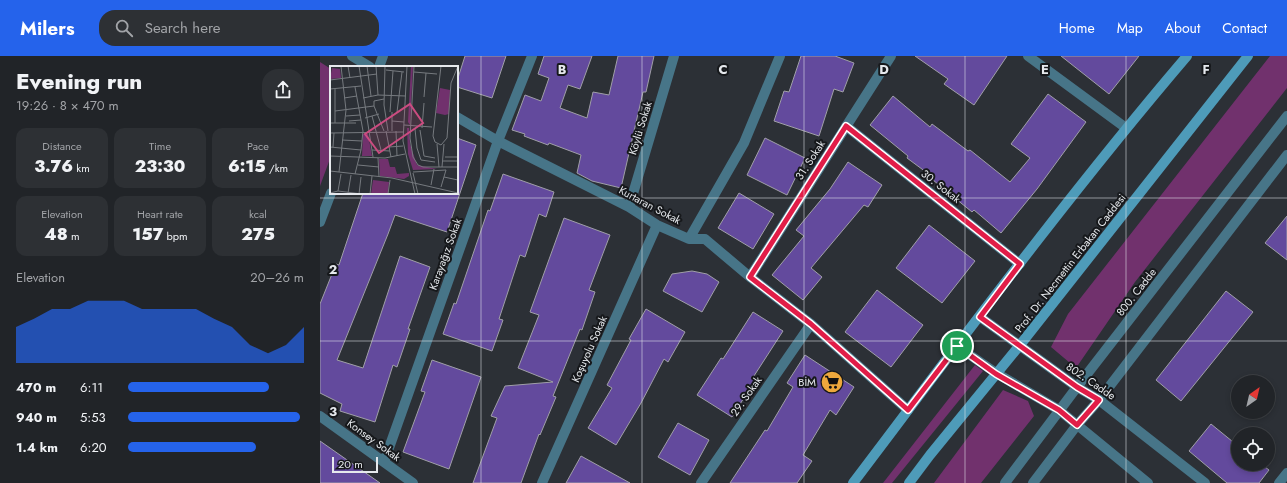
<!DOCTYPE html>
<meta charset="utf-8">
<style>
body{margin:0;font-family:Jost,sans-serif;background:#2d3034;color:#f1f3f6;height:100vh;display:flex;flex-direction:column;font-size:15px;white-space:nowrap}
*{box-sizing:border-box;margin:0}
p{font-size:13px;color:#a2a4a8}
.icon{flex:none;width:22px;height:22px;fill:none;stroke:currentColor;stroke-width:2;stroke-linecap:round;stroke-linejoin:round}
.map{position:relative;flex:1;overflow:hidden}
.drawer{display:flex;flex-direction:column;background:#212428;width:320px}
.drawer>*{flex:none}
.needle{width:26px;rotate:34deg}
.controls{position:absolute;left:911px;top:319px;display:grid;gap:8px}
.controls a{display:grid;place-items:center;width:44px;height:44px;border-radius:50%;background:#212428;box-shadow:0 2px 6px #0003,0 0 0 1px #3e4145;font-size:20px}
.scale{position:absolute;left:12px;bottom:10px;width:46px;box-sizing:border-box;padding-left:4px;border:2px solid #e6e9ed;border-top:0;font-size:11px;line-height:14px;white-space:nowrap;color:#e6e9ed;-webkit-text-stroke:3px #16181b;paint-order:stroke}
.pin{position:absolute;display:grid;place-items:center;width:34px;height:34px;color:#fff;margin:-17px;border:2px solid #fff;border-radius:50%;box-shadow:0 1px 4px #0007}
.round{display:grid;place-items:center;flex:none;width:42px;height:42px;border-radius:16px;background:#2d3034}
.headline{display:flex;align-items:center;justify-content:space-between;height:68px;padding:0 16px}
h1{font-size:22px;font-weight:800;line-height:30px}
.figures{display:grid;grid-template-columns:repeat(3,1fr);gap:6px;height:68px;padding:4px 16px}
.figures div{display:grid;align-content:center;border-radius:10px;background:#2d3034;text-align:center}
.figures b{font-size:17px;font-weight:800}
.figures small{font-size:11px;font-weight:400}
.figures p{font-size:11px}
.chart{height:112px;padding:8px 16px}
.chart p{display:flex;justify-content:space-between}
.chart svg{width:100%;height:72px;margin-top:4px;fill:#2563eb;opacity:.7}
ul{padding:0 16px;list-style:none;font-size:13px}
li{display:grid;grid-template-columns:64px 48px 1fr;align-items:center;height:30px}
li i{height:10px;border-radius:5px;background:#2563eb}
header{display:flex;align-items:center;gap:24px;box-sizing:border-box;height:56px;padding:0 20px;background:#2563eb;color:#fff}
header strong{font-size:19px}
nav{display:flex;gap:22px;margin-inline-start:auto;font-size:14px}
.search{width:280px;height:36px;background:#2d3034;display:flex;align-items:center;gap:10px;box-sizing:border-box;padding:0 14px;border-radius:16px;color:#a2a4a8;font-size:15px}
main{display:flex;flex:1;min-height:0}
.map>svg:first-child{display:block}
.green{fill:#71316d}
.building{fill:#634a9d;stroke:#a09fa8}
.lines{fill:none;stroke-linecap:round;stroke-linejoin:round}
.minor{stroke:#477588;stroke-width:10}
.tertiary{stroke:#477588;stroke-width:10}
.secondary{stroke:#4e9bb9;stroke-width:10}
.route-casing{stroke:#fff;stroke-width:8}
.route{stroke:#e11d48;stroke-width:5}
.grid{fill:none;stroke:#e6e9ed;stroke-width:1;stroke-opacity:0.55}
.labels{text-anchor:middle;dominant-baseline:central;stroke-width:4;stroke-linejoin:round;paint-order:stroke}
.street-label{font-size:11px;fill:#e6e9ed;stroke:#16181b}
.poi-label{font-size:11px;fill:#e6e9ed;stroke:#16181b;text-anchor:end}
.inset-road{fill:none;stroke:#767a7f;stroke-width:1}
.view{fill:#cb4c80;fill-opacity:0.15;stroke:#cb4c80;stroke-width:2}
.inset-edge{fill:none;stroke:#e6e9ed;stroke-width:2}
.grid-label{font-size:13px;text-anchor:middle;font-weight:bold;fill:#e6e9ed;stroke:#16181b;stroke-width:4;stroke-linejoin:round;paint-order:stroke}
</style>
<header>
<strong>Milers</strong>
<div class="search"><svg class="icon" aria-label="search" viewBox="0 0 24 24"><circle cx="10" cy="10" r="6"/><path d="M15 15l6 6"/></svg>Search here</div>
<nav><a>Home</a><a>Map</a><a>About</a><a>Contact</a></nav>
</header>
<main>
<section class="drawer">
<div class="headline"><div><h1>Evening run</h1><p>19:26 · 8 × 470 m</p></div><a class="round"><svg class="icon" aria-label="share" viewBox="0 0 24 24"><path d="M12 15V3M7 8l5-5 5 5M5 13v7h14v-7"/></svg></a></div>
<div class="figures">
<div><p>Distance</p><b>3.76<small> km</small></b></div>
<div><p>Time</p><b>23:30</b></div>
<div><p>Pace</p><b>6:15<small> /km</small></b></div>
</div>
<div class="figures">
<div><p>Elevation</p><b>48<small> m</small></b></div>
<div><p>Heart rate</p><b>157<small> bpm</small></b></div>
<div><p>kcal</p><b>275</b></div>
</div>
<div class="chart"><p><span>Elevation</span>20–26 m</p>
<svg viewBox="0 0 160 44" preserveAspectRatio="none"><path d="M0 44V22L10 17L20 11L30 11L40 6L50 6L60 6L70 11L80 11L90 11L100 11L110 17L120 22L130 33L140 38L150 33L160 22V44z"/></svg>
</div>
<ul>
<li><b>470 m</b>6:11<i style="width:80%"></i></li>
<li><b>940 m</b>5:53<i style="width:98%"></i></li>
<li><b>1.4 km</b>6:20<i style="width:73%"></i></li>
</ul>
</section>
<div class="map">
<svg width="967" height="427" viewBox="0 0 967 427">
<rect width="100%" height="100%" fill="#2c3036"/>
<path class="green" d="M950 0H967V32L815 226 756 312 731 291 748 258Z
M0 6 11 13V100L0 130Z
M655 309 663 315 572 427H563Z
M683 334 708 345 714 360 661 427H614Z"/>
<path class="building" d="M145 0H186L172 42 137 31V25Z
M224 0H272L260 33 248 29 240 52 267 62 273 36 289 39 298 0H334L326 36H323L301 132 272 125 257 117 261 99 229 87 228 89 204 80 205 78 192 74 205 39 221 45 229 22 218 18Z
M481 0H515L534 7 523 36 514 33 499 80 454 65 464 35 469 36Z
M595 0H687L654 49 624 28 628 23Z
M741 0H819L789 38Z
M728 38 766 66 717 133 681 177 654 154 652 156 613 124 614 122 587 102 588 100 550 69 573 40 610 71 612 68 648 95 650 94 690 126 710 102 691 88Z
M137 82 156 89 127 176 75 159 68 178 17 304 43 312 80 200 110 211 88 273H90L77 311 73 309 55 366 20 355 22 348 0 337V248L16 208 19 209 43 137H137Z
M445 82 485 102 467 139 427 119Z
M528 106 562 129 548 151 544 149 491 212 502 221 483 244 452 219 484 180 476 174 510 133Z
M183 118 234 136 226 161 219 158 205 201 200 199 179 263 183 264 172 295 123 278 134 247 136 248 168 154 170 155Z
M419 137 454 158 433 193 398 172Z
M967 160V204L945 187Z
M244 162 290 179 269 234 275 236 262 274 260 273 233 340 236 341 220 379 219 378 201 427H153L177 362 171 360 185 330 233 326 198 312 219 259 210 256Z
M609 169 655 205 622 247 576 212Z
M372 215 387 218 399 226 382 256 343 235 352 218Z
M557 234 603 269 571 311 525 276Z
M906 235 933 256 861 345 836 324Z
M326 253 365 276 348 306 344 303 321 347 296 389 268 372 292 332 287 329 311 284 309 283Z
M433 256 463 275 432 323 435 324 412 361 377 339 401 302 403 303Z
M485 299 534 331 516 359 510 354 483 399 492 405 477 427H410L445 374 447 375 473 331 467 327Z
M112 304 161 321 129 413 83 396 105 336 101 335Z
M358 367 389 384 370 419 338 401Z
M891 368 918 390V408H941L949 414 939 427H907L869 395Z
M0 385 60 427H0Z
M261 400 310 427H246Z"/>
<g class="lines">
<path class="minor" d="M32 0 50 11
M708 0 806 72
M59 11 63 0
M137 61 178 85 309 151 337 169 369 183H385L430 221 491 268 588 354
M526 70 700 208
M309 151 354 0
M0 166 11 137
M369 183 424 87 460 0
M430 221 571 0
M660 261 757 331 779 344 885 427
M637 290 676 317 739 354 828 427
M0 360 93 427
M64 406 178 85 212 0
M222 427 337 169
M381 427 491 268
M959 427 967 417"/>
<path class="tertiary" d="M685 427 757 331 967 60
M713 427 757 369 779 344 967 99"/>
<path class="secondary" d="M533 427C642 283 750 137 867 0
M589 427 610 399 700 289 928 0"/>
</g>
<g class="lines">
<g class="route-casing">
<path id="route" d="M526 70 700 208 660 261 757 331 779 344 757 369 739 354 676 318 637 290 588 354 491 268 430 221Z"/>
</g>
<use href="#route" class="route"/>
</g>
<path class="grid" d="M161 0V427M322 0V427M484 0V427M645 0V427M806 0V427M0 142H967M0 285H967"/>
<defs>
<g id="supermarket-disc" transform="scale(1.15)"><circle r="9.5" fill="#eea83c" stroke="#16181b"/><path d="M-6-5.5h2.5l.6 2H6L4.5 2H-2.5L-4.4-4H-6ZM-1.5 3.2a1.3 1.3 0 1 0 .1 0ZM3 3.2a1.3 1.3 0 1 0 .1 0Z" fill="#111"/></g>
</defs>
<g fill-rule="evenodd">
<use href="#supermarket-disc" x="512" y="326"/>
</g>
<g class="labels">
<g class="street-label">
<text transform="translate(320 72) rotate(-73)">Köylü Sokak</text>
<text transform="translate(490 104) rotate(-57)">31. Sokak</text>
<text transform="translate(621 130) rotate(38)">30. Sokak</text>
<text transform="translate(330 149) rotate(28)">Kurtaran Sokak</text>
<text transform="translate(125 198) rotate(-70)">Karayağız Sokak</text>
<text transform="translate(750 207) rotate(-52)">Prof. Dr. Necmettin Erbakan Caddesi</text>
<text transform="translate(816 236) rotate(-52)">800. Cadde</text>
<text transform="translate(269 293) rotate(-66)">Koşuyolu Sokak</text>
<text transform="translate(771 325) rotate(34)">802. Cadde</text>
<text transform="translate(426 340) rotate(-55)">29. Sokak</text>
<text transform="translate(54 384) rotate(36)">Konsey Sokak</text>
</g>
<g class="poi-label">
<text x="496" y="326">BİM</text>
</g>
</g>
<g transform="translate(10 10)">
<rect width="128" height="128" fill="#2c3036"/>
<path d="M81 0H83L80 59 78 56ZM2 2 10 3 11 12 0 13ZM110 22 120 24 119 48 115 49 106 47ZM77 62H79L80 78 87 99 107 103 83 104 78 88ZM33 68H38L42 90H32ZM49 93H58L60 101H65L67 108 79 107V110L74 113 50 110ZM43 114 59 116 58 128H41Z" fill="#71316d"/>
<path class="inset-road" d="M18 0 20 12M29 0 43 91M37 0 41 30M46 0 48 29M55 0 54 39 58 65M77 0 73 75 85 128M84 0 80 72 83 91 88 99 93 101H128M111 0 103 70 105 76 111 79 117 72 121 17 128 0M56 4 74 6M84 6 107 8M0 14 47 8M0 23 31 20M5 23V57M94 31 96 7M14 32 27 30M33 32 48 29 76 30M44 40V35L54 33M5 45 44 40 54 65M60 46 63 5M62 46V65M67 46 72 6M16 50 30 49M42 50 51 84M35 52 49 48M19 55 31 54M62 55 74 56M0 57H26M74 59 102 61M92 62 94 37M85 63 87 82 91 94 105 96M90 64 94 90 105 92M56 65 61 91M66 65 67 90M0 67 73 66M12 74 32 75M107 78 109 101M0 81 31 84M3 81 4 67M59 81 73 80M42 84 60 85M0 90 55 92 75 88M115 91H128M48 92 49 111M113 95H128M28 99 49 101M112 101 114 78M0 105 62 112 128 127M9 106 16 44 11 0M83 106 116 104M83 107 88 128M25 108 31 84 33 65 25 21M114 111 128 114M101 119 104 103M111 121 116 104M8 125 11 108M0 127 8 125 32 128M18 127 21 109M29 128 31 111M40 128 42 110M58 128 60 114"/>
<path class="view" d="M80 38 93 57 49 87 35 68Z"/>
<rect width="128" height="128" class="inset-edge"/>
</g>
<g class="grid-label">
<text x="242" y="18">B</text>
<text x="403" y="18">C</text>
<text x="564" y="18">D</text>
<text x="725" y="18">E</text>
<text x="886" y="18">F</text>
<text x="13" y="218">2</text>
<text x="13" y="360">3</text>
</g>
</svg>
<div class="controls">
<a><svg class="needle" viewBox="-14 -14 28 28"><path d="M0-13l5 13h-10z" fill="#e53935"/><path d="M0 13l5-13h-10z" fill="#a2a4a8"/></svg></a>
<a><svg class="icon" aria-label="locate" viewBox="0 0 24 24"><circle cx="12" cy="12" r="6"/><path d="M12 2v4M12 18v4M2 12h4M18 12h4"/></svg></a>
</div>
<div class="scale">20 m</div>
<div class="pin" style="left:637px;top:290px;background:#1e9e55"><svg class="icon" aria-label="arrive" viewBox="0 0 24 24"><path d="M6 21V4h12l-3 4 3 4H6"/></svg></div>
</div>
</main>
